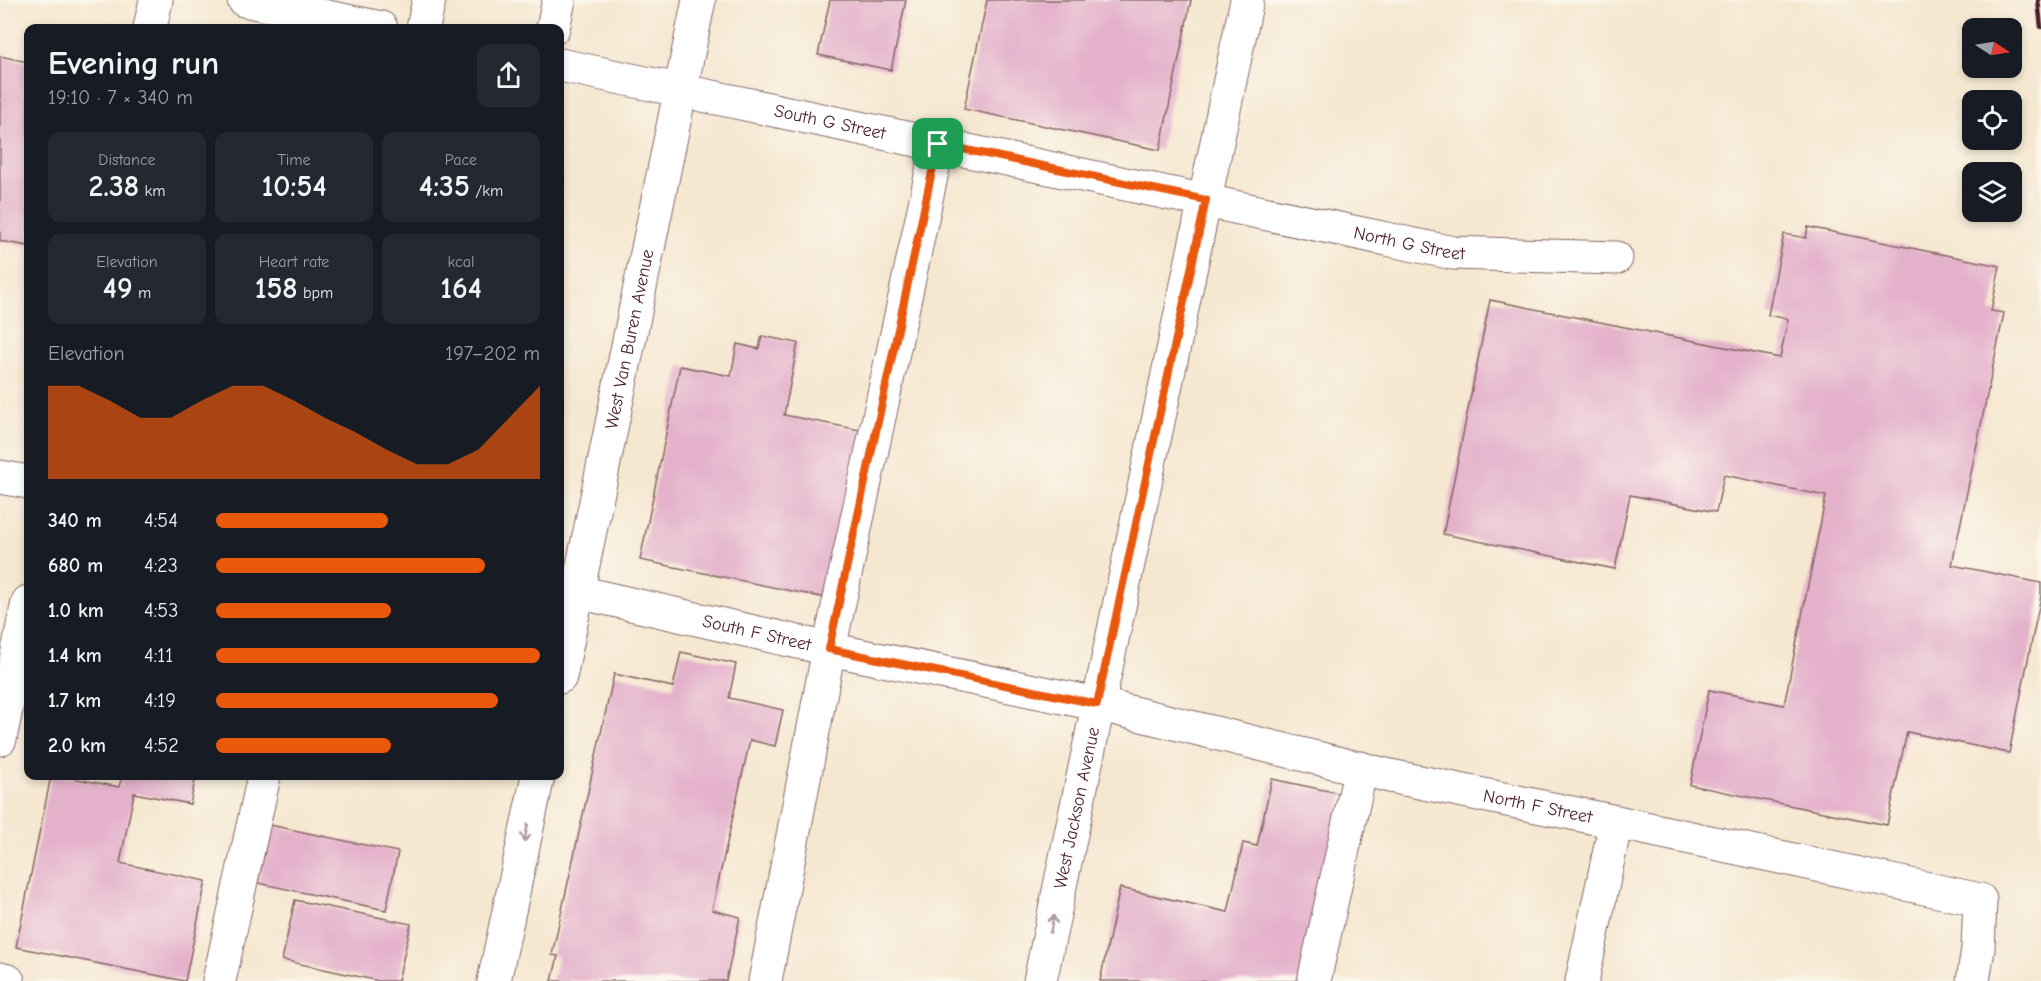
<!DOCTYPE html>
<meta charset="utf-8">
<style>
body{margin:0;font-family:"Comic Neue",sans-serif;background:#242831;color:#f1f3f6;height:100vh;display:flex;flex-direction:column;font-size:22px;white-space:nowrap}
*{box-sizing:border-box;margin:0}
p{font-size:20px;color:#9ea1a6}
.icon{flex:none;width:33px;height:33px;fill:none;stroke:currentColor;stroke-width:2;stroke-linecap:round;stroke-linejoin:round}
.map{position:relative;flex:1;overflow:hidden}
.side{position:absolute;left:24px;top:24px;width:540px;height:756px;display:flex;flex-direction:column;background:#171b24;border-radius:12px;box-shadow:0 3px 9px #0003}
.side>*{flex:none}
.needle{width:39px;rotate:102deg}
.fabs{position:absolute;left:1962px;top:18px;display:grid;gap:12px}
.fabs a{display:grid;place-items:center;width:60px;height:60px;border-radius:12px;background:#171b24;box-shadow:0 3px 9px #0003;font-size:30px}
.pin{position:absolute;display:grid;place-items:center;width:51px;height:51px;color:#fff;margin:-26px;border-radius:12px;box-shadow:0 3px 9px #0006}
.round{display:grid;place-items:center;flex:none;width:63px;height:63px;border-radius:12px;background:#242831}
.summary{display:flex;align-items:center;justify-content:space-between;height:102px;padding:0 24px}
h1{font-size:33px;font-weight:700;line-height:45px}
.stats{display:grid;grid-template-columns:repeat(3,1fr);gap:9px;height:102px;padding:6px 24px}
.stats div{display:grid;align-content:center;border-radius:12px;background:#242831;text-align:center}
.stats b{font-size:30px;font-weight:700}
.stats small{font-size:16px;font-weight:400}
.stats p{font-size:16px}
.chart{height:168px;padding:12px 24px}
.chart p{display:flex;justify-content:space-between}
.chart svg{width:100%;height:108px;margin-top:6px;fill:#ea580c;opacity:.7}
ul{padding:0 24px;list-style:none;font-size:20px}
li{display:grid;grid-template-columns:96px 72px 1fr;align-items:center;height:45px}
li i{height:15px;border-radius:8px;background:#ea580c}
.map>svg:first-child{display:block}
.building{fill:#e4b1cb}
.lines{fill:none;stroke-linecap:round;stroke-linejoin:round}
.minor-casing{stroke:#866565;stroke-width:35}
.major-casing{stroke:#866565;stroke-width:35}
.minor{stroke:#fff;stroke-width:33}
.major{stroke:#fff;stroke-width:33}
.rail{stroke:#4a1f2b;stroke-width:4.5}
.oneway{stroke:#ae9aa0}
.route-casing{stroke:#fff;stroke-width:12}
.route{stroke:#ea580c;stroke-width:8}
.labels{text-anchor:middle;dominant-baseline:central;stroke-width:4.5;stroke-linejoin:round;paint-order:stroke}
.street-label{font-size:18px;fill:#4a1f2b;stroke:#fbf7ec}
</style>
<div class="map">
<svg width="2041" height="981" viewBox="0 0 2041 981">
<rect width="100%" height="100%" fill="#fbf7ec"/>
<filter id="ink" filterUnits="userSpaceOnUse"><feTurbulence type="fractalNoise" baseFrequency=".0167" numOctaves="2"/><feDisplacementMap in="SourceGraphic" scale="12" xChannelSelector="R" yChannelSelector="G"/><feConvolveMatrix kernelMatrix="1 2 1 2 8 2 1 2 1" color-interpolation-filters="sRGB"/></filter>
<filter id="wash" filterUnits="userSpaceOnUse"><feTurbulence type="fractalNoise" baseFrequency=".008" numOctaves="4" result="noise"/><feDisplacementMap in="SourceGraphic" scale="24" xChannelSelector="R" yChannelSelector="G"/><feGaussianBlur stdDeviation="1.35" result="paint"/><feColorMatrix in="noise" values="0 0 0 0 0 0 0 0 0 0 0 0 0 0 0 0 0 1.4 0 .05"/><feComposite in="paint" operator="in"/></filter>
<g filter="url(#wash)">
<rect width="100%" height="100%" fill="#f5e7d0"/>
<g id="blocks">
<path class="building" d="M830 0H906L891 70 818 55Z
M987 0H1191L1160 150 964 109Z
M0 56 28 62V246L0 241Z
M1808 227 2000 266 1991 311 2004 313 1952 565 2041 583V596L2009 753 1907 732 1887 825 1690 785 1709 690 1784 705 1826 496 1724 475 1716 512 1630 495 1615 569 1443 534 1490 300 1780 358 1788 319 1768 315 1784 234 1806 238Z
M762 336 798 343 784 415 870 432 836 600 640 560 680 366 731 376 737 344 759 349Z
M681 652 736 664 729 698 783 710 775 746 750 740 712 910 740 917 726 981H552L558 956 552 955 614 674 673 687Z
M51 776H61L119 787 122 776H196L190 804 134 793 120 863 206 881 185 981 16 947Z
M1272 779 1343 794 1303 981H1100L1120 888 1228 912 1243 843 1257 846Z
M270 825 398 852 386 910 258 883Z
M295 900 411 924 398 981H379L282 960Z"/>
</g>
</g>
<g filter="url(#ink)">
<use href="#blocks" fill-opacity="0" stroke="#866565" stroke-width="1.5"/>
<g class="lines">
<g class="minor-casing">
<g id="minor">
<path d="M244 0 381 28"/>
<path d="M423 28 429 0"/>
<path d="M553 28 559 0"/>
<path id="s1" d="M560 65 1453 253 1616 258"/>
<path d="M0 477 28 482"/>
<path id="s2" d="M560 588 829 649 1097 704 1390 776 1616 822 1980 900 1978 949 1973 981"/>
<path id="s3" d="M560 677 699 0"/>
<path d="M0 979 8 981"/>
<path d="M219 981 264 776"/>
<path d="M494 981 538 776"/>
<path d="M765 981 829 649 938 144"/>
<path id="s4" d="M1040 981 1247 0"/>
<path d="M1314 981 1361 768"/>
<path d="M1582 981 1616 822"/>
</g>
</g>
<g class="major-casing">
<path id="major" d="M150 28 156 0
M0 739 28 602"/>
</g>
<use href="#minor" class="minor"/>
<use href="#major" class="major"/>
<path class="rail" d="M2038 0 2041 27"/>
</g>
<defs><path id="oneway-shaft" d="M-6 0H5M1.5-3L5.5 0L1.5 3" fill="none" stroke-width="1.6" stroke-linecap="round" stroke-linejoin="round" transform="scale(1.5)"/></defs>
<g class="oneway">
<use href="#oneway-shaft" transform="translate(526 833) rotate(102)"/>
<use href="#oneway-shaft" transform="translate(1052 924) rotate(-78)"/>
</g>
</g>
<g class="lines" filter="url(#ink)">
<g class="route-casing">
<path id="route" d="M938 144 1206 200 1097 704 829 649Z"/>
</g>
<use href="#route" class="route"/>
</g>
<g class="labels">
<g class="street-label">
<text stroke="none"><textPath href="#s1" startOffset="276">South G Street</textPath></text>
<text stroke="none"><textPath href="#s1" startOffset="868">North G Street</textPath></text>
<text stroke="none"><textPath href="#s3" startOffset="345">West Van Buren Avenue</textPath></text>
<text stroke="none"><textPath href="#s2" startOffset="202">South F Street</textPath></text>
<text stroke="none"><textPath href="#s2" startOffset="1002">North F Street</textPath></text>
<text stroke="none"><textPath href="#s4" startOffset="177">West Jackson Avenue</textPath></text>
</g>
</g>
</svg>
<div class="fabs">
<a><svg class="needle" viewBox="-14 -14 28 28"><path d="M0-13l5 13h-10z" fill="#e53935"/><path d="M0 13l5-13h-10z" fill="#9ea1a6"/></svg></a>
<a><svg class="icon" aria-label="locate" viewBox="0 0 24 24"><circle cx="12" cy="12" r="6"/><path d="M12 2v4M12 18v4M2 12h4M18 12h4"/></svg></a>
<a><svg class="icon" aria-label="layers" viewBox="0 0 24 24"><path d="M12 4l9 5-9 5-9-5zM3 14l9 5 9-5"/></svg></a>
</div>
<div class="pin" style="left:938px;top:144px;background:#1e9e55"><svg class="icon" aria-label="arrive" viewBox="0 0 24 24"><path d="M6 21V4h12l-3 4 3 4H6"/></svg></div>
<section class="side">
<div class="summary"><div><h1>Evening run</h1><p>19:10 · 7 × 340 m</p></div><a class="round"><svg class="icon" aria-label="share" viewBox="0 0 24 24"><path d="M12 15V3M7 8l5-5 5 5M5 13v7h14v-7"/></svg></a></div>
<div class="stats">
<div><p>Distance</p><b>2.38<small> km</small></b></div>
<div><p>Time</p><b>10:54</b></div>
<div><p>Pace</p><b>4:35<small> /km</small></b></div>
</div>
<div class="stats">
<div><p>Elevation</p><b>49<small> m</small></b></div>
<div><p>Heart rate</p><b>158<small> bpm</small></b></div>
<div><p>kcal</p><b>164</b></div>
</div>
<div class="chart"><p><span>Elevation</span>197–202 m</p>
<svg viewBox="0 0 160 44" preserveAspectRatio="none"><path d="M0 44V6L10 6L20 12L30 19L40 19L50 12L60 6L70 6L80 12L90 19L100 25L110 32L120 38L130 38L140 32L150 19L160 6V44z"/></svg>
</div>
<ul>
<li><b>340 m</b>4:54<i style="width:53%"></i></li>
<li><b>680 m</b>4:23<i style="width:83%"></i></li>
<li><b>1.0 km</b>4:53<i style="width:54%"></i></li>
<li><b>1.4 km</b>4:11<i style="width:100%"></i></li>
<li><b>1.7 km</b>4:19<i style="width:87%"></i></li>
<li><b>2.0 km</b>4:52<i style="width:54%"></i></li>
</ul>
</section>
</div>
